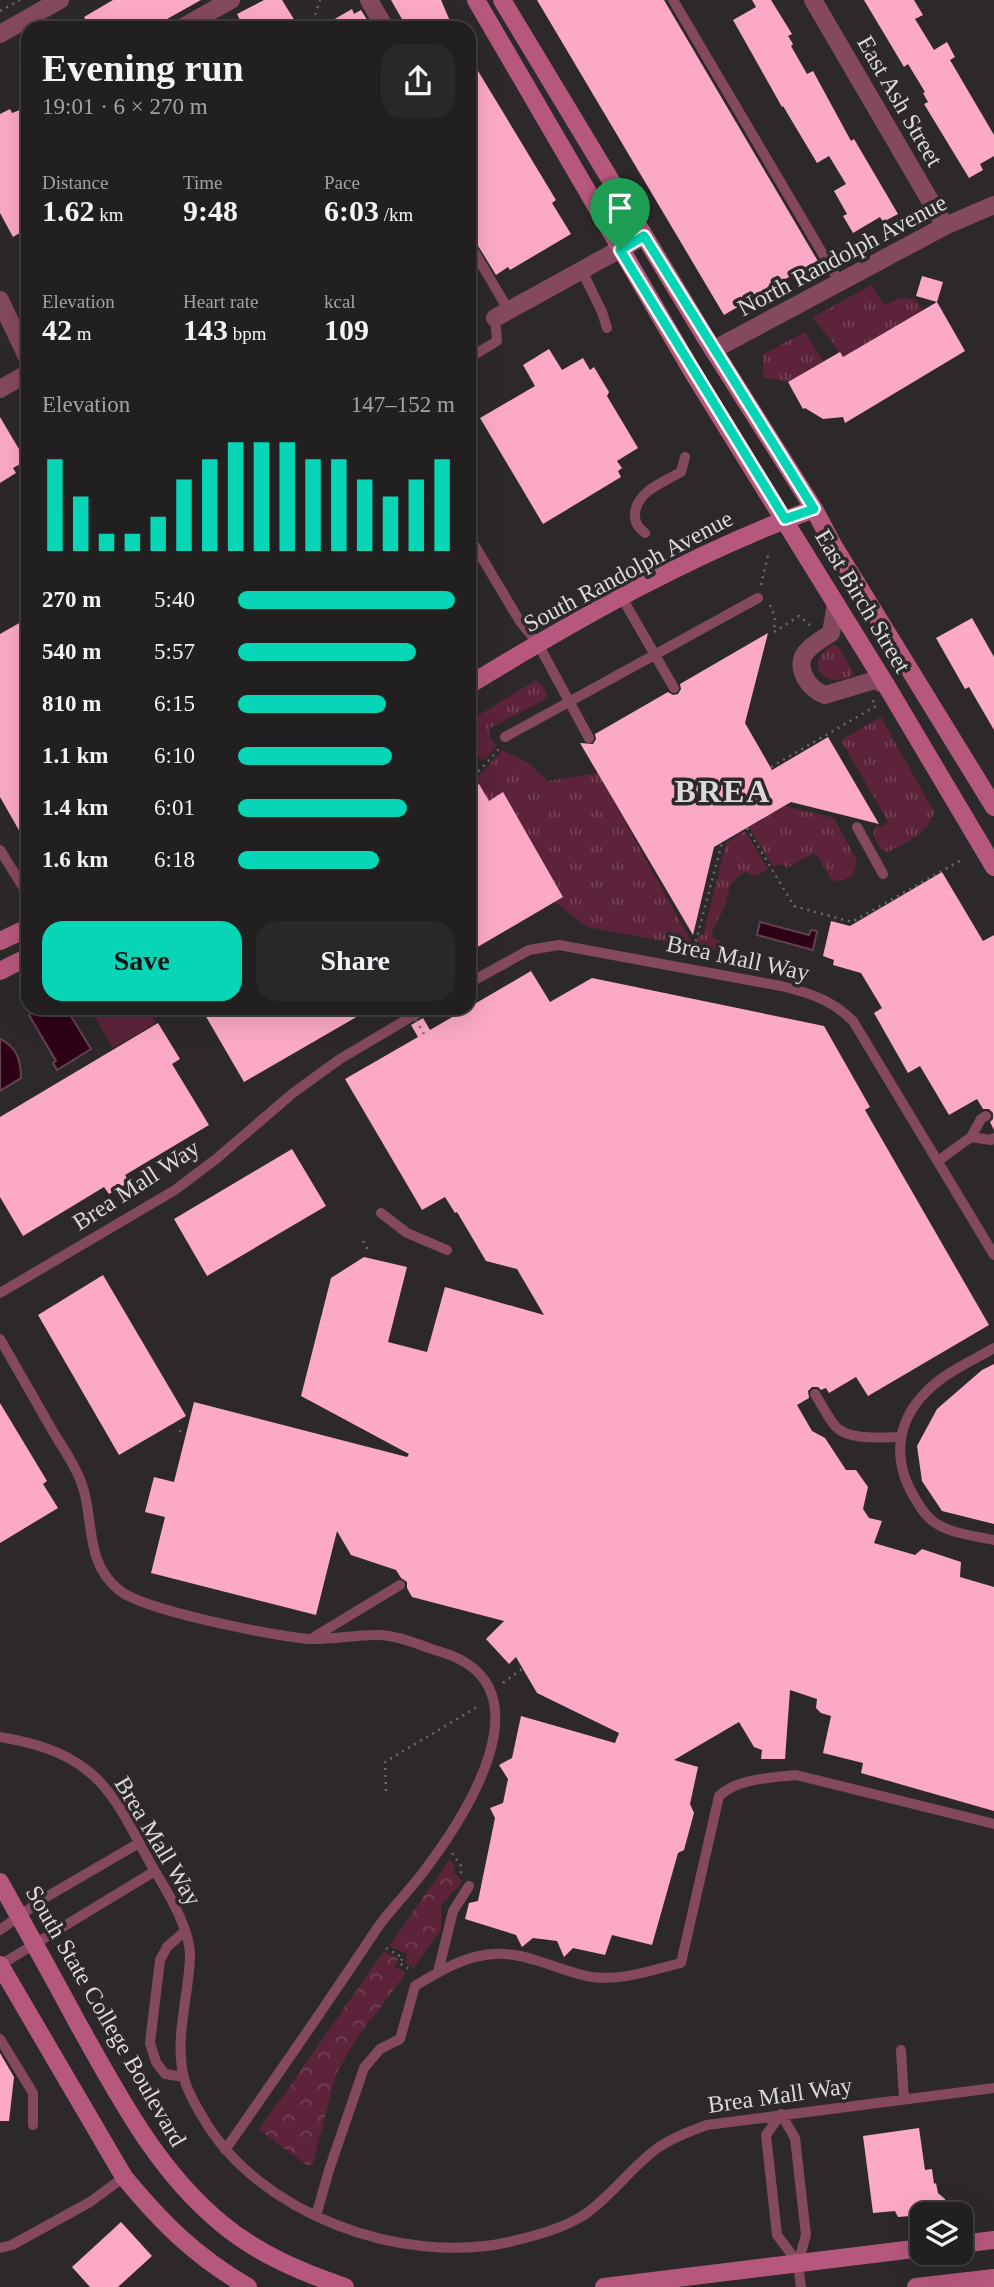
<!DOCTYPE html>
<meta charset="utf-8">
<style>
body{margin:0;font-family:Georgia,serif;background:#2a2729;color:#f1f3f6;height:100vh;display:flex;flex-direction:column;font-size:26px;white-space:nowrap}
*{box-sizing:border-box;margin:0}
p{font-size:23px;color:#a2a2a5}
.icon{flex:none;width:38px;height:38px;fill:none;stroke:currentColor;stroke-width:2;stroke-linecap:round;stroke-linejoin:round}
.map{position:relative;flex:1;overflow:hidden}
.drawer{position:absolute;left:21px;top:21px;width:455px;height:994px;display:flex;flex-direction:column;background:#221f20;border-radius:21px;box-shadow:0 7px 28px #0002,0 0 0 2px #3f3d3e}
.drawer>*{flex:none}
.fabs{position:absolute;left:910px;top:2202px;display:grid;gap:14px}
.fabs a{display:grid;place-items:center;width:63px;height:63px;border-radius:14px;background:#221f20;box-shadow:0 7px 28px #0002,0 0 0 2px #3f3d3e;font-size:35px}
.pin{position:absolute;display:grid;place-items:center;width:60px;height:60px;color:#fff;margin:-72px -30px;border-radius:50% 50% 50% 0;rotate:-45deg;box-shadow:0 0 7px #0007}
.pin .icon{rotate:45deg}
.round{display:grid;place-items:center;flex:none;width:74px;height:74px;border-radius:21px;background:#2a2729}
.summary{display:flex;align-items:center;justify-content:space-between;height:119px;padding:0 21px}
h1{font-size:38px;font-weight:600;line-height:52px}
.metrics{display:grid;grid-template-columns:repeat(3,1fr);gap:10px;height:119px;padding:7px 21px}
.metrics div{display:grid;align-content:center}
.metrics b{font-size:30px;font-weight:600}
.metrics small{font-size:19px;font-weight:400}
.metrics p{font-size:19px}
.chart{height:196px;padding:14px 21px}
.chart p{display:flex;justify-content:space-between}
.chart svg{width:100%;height:126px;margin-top:7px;stroke:#06d5b6;stroke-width:6}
.button{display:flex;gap:14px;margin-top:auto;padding:14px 21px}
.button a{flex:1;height:80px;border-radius:21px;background:#06d5b6;color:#111;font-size:28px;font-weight:600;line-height:80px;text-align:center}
.button a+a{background:#2a2729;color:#f1f3f6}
ul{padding:0 21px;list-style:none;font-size:23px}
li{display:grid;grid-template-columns:112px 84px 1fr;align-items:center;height:52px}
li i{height:18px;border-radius:9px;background:#06d5b6}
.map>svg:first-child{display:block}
.grass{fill:url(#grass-tufts)}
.forest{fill:url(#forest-crowns)}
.pitch{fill:#5c233a}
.water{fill:#2e0116;stroke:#624251;stroke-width:2}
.building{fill:#fba9c6}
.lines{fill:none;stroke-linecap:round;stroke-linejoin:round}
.path{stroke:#6c696a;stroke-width:2.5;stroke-dasharray:2 5;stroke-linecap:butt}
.lane{stroke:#84495f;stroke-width:10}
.street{stroke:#84495f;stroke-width:18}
.secondary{stroke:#b6587d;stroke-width:18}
.path-bridge{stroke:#6c696a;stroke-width:2.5;stroke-dasharray:2 5;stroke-linecap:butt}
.route-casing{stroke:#fff;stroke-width:14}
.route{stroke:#06d5b6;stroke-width:9}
.labels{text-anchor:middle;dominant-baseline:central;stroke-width:7;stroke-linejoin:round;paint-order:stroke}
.street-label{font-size:24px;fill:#dbd9da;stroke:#2d292a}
.district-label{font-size:32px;font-weight:bold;letter-spacing:2px;fill:#dbd9da;stroke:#2d292a}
</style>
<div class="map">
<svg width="994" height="2287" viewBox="0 0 994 2287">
<defs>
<pattern id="grass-tufts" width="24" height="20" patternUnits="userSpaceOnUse" patternTransform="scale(1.75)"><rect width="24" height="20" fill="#5c233a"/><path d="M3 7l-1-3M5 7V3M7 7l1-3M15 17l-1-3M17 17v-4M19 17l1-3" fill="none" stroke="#734256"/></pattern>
<pattern id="forest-crowns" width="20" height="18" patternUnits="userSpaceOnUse" patternTransform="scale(1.75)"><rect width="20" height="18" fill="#5c233a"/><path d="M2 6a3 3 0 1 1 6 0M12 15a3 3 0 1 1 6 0" fill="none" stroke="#734256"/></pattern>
</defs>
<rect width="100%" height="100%" fill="#2d292a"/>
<path class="grass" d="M871 285 884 305 900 298 916 299 922 311 843 357 813 317Z
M805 332 823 361 788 382 763 377V354Z
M833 645 838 646 852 670 853 675C823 692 802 661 833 645Z
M536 680 544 687 547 697 541 702 490 728V738L497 746 483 761 469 747V721Z
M881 717 934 812C928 834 907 842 888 852L881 850 873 835 876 825 881 827 888 822 841 740Z
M502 750 527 762 548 781 598 773 691 941V946L587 927 555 902 563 896 503 793 489 801 472 784Z
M785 806 834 818 857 861 853 875 843 880 832 881 819 858 814 853 787 868 783 864 773 866 749 827Z
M745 831 768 869 756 876 745 872 736 878 730 886 725 906 712 932 713 938 722 942 725 947V952L696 946 699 935H703L726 843Z"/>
<path class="forest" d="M450 1859 455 1866 453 1870 462 1882 441 1905V1930L413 1968 406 1963 407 1954 389 1946Z
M384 1951 398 1959 395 1967 406 1973 355 2041 336 2074 313 2163 308 2166 259 2130Z"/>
<path class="pitch" d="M89 1008H147L156 1023 113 1048Z"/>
<path class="water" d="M760 922 809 935 811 930 817 931 813 950 757 935Z
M40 1008H66L91 1049 57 1070 53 1063 56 1061 29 1015Z
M0 1039C17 1047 21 1061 21 1078L0 1091Z"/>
<path class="building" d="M113 0H201L151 28 149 23 140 28H91L84 17Z
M264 0H282L295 21 283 28H244L237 14Z
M391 0H441L453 28H407Z
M537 0H664L819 263 807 270 806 267 724 315Z
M752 0H771L792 34 788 36 793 44 791 46 807 74 813 71 851 141 854 139 898 214 883 222 880 217 853 233 843 216 847 214 834 191 846 184 829 156 817 163 783 106 782 107 733 20 756 7Z
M864 0H914L923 15 915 19 934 50 947 42 955 57 950 60 994 135V156L980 164 983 170 969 178 924 104 928 102 923 93 925 92 908 64 904 67Z
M352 9 354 14 361 10 372 28H319Z
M469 56 556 200 552 203 571 234 510 270 508 267 496 275 469 231Z
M10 109 12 113 20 110 23 114 28 111V228L13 237 0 213V114Z
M922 276 943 282 937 302 965 351 845 423 843 417 823 419 805 408 803 409 788 382 840 352 843 357 937 302 916 296Z
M549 349 562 370 583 358 590 370 594 367 609 392 607 396 638 448 617 461 622 468 618 471 621 477 543 524 480 418 535 386 523 365Z
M0 417 26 461 13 468 16 473 0 483Z
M28 618V846L0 797V634Z
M972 618 994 657V730L969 687 965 689 936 638Z
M768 633 745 723 772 770 828 737 879 824 791 802 714 847 693 935 580 743 593 744 596 739 595 734 668 692 673 695 678 694 681 689 680 684Z
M479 784 489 801 503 792 563 897 469 952V790Z
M942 872 983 941 994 935V1130L990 1122 993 1119V1113L989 1109H983L977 1099 949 1115 920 1066 908 1073 874 1013 882 1008 861 973 833 965 834 960 823 956 831 921 850 926Z
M531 971 550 1002 592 978 824 1026 870 1107 865 1110 989 1325 868 1396 856 1377 829 1393 826 1388 821 1390 818 1387H812L808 1391 809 1398 797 1405 812 1431 825 1438 846 1470H856L868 1487 863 1509 869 1518 882 1521 874 1543 915 1555 922 1549 961 1562 960 1577 994 1587V1811L861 1773 863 1763 823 1753 831 1716 821 1713 816 1708 817 1699 790 1690 785 1759H761L762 1750 754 1747 739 1722 674 1760 698 1767 690 1804 694 1813 684 1850 678 1853 652 1945 612 1935 605 1955 573 1948 564 1957 557 1941 533 1938 522 1947 516 1935 465 1919 469 1903 478 1901 495 1818 490 1808 503 1803 508 1779 499 1765 512 1758 521 1716 615 1743 619 1733 537 1693 516 1657 509 1664 486 1639 504 1621 412 1597 407 1588V1582L401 1578 396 1570 351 1555 337 1531 316 1615 151 1573 165 1517 145 1512 154 1477 174 1482 194 1402 407 1457 409 1454 301 1396 331 1278 364 1257 407 1267 388 1342 427 1352 445 1287 544 1315 517 1269 486 1261 457 1212 455 1213 445 1197 422 1210 345 1079 418 1037 411 1025 423 1018 430 1030Z
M201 1008H372L244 1082Z
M158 1023 180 1059 172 1064 209 1125 125 1175 129 1182 109 1194 104 1187 23 1236 0 1197V1117Z
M292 1149 326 1206 207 1276 174 1219Z
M103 1275 186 1416 119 1455 38 1315Z
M994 1364V1524L942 1511 922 1481 917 1446 937 1409 982 1370Z
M0 1403 47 1481 43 1484 58 1508 0 1543Z
M0 2053 14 2077 9 2121H0Z
M919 2128 925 2170 932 2169 934 2184 936 2183 938 2193 945 2199 947 2213 898 2217 895 2211 873 2213 863 2136Z
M121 2222 152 2256 118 2287H90L72 2267Z"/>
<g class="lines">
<path class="path" d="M0 11 20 0
M311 28 320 0
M761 585 768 555
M770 605 775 618 774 632 799 616 811 626
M771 767 876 706 872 699
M469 782 499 749
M747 828 794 906 852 922 963 859
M694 948 722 843
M363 1241 368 1250
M180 1432 181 1429
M503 1683 523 1668
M386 1791 385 1762 479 1706
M452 1853 461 1866V1874
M386 1948 403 1958 399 1963 411 1970"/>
<path class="lane" d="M673 0 840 283
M32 16 39 28
M469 243 509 311
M582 271 602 312 607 328
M469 358 497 341 495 318
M645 533C638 528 634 522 635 513 637 491 664 482 681 472L685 457
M469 536 519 620 538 644 589 738
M621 596 674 688
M505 737 758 598
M857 827 883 874
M0 850 28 895
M469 983 529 950 559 945 781 986C810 993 832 1000 853 1021L994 1255
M971 1137 991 1140 994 1138
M938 1161 971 1137 981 1119 986 1116
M381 1213 407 1233 447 1250
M0 1293 175 1190 216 1159 293 1093 340 1059 426 1008
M0 1339C18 1371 37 1403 55 1435 67 1454 80 1473 85 1495 93 1530 88 1565 119 1590 144 1611 272 1635 308 1639 330 1640 353 1635 375 1635 396 1634 421 1646 441 1652 553 1685 464 1819 421 1875 407 1893 391 1909 378 1927 328 2002 277 2076 225 2150
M994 1348C972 1361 944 1373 926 1392 894 1424 893 1464 916 1500 921 1509 928 1519 937 1524 953 1534 976 1536 994 1540
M815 1394C822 1405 828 1418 836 1427 850 1441 883 1437 901 1437
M314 1637 400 1585
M0 1737C33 1743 62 1750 88 1771 116 1793 131 1829 148 1859 159 1879 173 1899 181 1920 186 1930 190 1945 190 1956 189 1996 174 2037 184 2078 187 2091 195 2104 202 2116 257 2214 402 2266 509 2242 534 2236 562 2229 584 2215 612 2196 632 2166 659 2147 674 2137 690 2131 707 2125L994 2088
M0 1930 43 1899 139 1843
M0 1965 155 1871
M438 1972 453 1911 469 1886
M0 2039 33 2093V2125
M901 2050 904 2099
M184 2077 165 2074 156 2062 150 2043 160 1960 167 1947 185 1931
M781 2114 795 2138 806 2235 798 2263 801 2287
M781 2114 766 2135 777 2235 798 2263
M316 2216 329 2170 364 2068 380 2049 400 2039 415 1986C455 1961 488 1944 535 1960 553 1965 573 1974 592 1977 622 1981 652 1970 681 1963L719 1796C738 1778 771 1778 796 1775L994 1824
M0 2248 12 2245 90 2202 124 2177"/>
<path class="street" d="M369 0 385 28
M813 0 945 226
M181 28 231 0
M0 34 60 0
M0 300 28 359
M495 318 644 236
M713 350 945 226 994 205
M0 389 28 373
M836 604 831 633C824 638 814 643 808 650 792 665 808 689 825 695L875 680 886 685"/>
<path class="secondary" d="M476 0 692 371 886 685 994 867
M502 0 704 335 814 509 833 545 994 807
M469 685C579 618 692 553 814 509
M0 941 28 928
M0 971 28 957
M0 1882C26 1929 52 1975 77 2022 118 2095 157 2171 222 2224 258 2254 301 2272 345 2287
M0 1965 124 2177C162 2223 195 2256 248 2287
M961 2244 994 2240
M604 2287 922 2248
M916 2287 994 2278"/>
<path class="path-bridge" d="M409 1008 424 1034"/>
</g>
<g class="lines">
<g class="route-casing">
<path id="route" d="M644 236 814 509 785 519 620 250Z"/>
</g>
<use href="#route" class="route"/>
</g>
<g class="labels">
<g class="street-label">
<text transform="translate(900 101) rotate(60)">East Ash Street</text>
<text transform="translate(842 255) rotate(-28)">North Randolph Avenue</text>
<text transform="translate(628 571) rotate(-28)">South Randolph Avenue</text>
<text transform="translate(863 601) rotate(59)">East Birch Street</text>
<text transform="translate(738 958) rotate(12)">Brea Mall Way</text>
<text transform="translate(136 1185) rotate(-33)">Brea Mall Way</text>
<text transform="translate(158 1841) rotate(59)">Brea Mall Way</text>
<text transform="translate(106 2016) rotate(60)">South State College Boulevard</text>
<text transform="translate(780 2095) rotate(-8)">Brea Mall Way</text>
</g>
<g class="district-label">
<text x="723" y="791">BREA</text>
</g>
</g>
</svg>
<div class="fabs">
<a><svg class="icon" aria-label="layers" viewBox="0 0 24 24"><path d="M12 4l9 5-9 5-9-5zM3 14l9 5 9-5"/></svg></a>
</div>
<div class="pin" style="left:620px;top:250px;background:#1e9e55"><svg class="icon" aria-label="arrive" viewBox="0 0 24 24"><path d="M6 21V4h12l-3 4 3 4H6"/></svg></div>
<section class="drawer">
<div class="summary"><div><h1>Evening run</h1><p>19:01 · 6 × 270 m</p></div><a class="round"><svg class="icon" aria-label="share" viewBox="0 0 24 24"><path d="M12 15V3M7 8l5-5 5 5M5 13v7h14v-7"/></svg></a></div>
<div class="metrics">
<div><p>Distance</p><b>1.62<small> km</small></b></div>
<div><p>Time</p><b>9:48</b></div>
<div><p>Pace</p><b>6:03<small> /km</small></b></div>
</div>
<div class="metrics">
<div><p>Elevation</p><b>42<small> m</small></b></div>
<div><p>Heart rate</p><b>143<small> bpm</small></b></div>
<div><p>kcal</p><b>109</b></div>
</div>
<div class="chart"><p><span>Elevation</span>147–152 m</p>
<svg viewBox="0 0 160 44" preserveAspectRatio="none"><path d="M5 44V12M15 44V25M25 44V38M35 44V38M45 44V32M55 44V19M65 44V12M75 44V6M85 44V6M95 44V6M105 44V12M115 44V12M125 44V19M135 44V25M145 44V19M155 44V12"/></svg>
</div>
<ul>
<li><b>270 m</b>5:40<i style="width:100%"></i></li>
<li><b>540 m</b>5:57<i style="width:82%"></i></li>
<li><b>810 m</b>6:15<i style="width:68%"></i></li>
<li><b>1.1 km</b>6:10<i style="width:71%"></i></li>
<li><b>1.4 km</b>6:01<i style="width:78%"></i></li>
<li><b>1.6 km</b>6:18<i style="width:65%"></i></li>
</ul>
<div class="button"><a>Save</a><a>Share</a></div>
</section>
</div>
